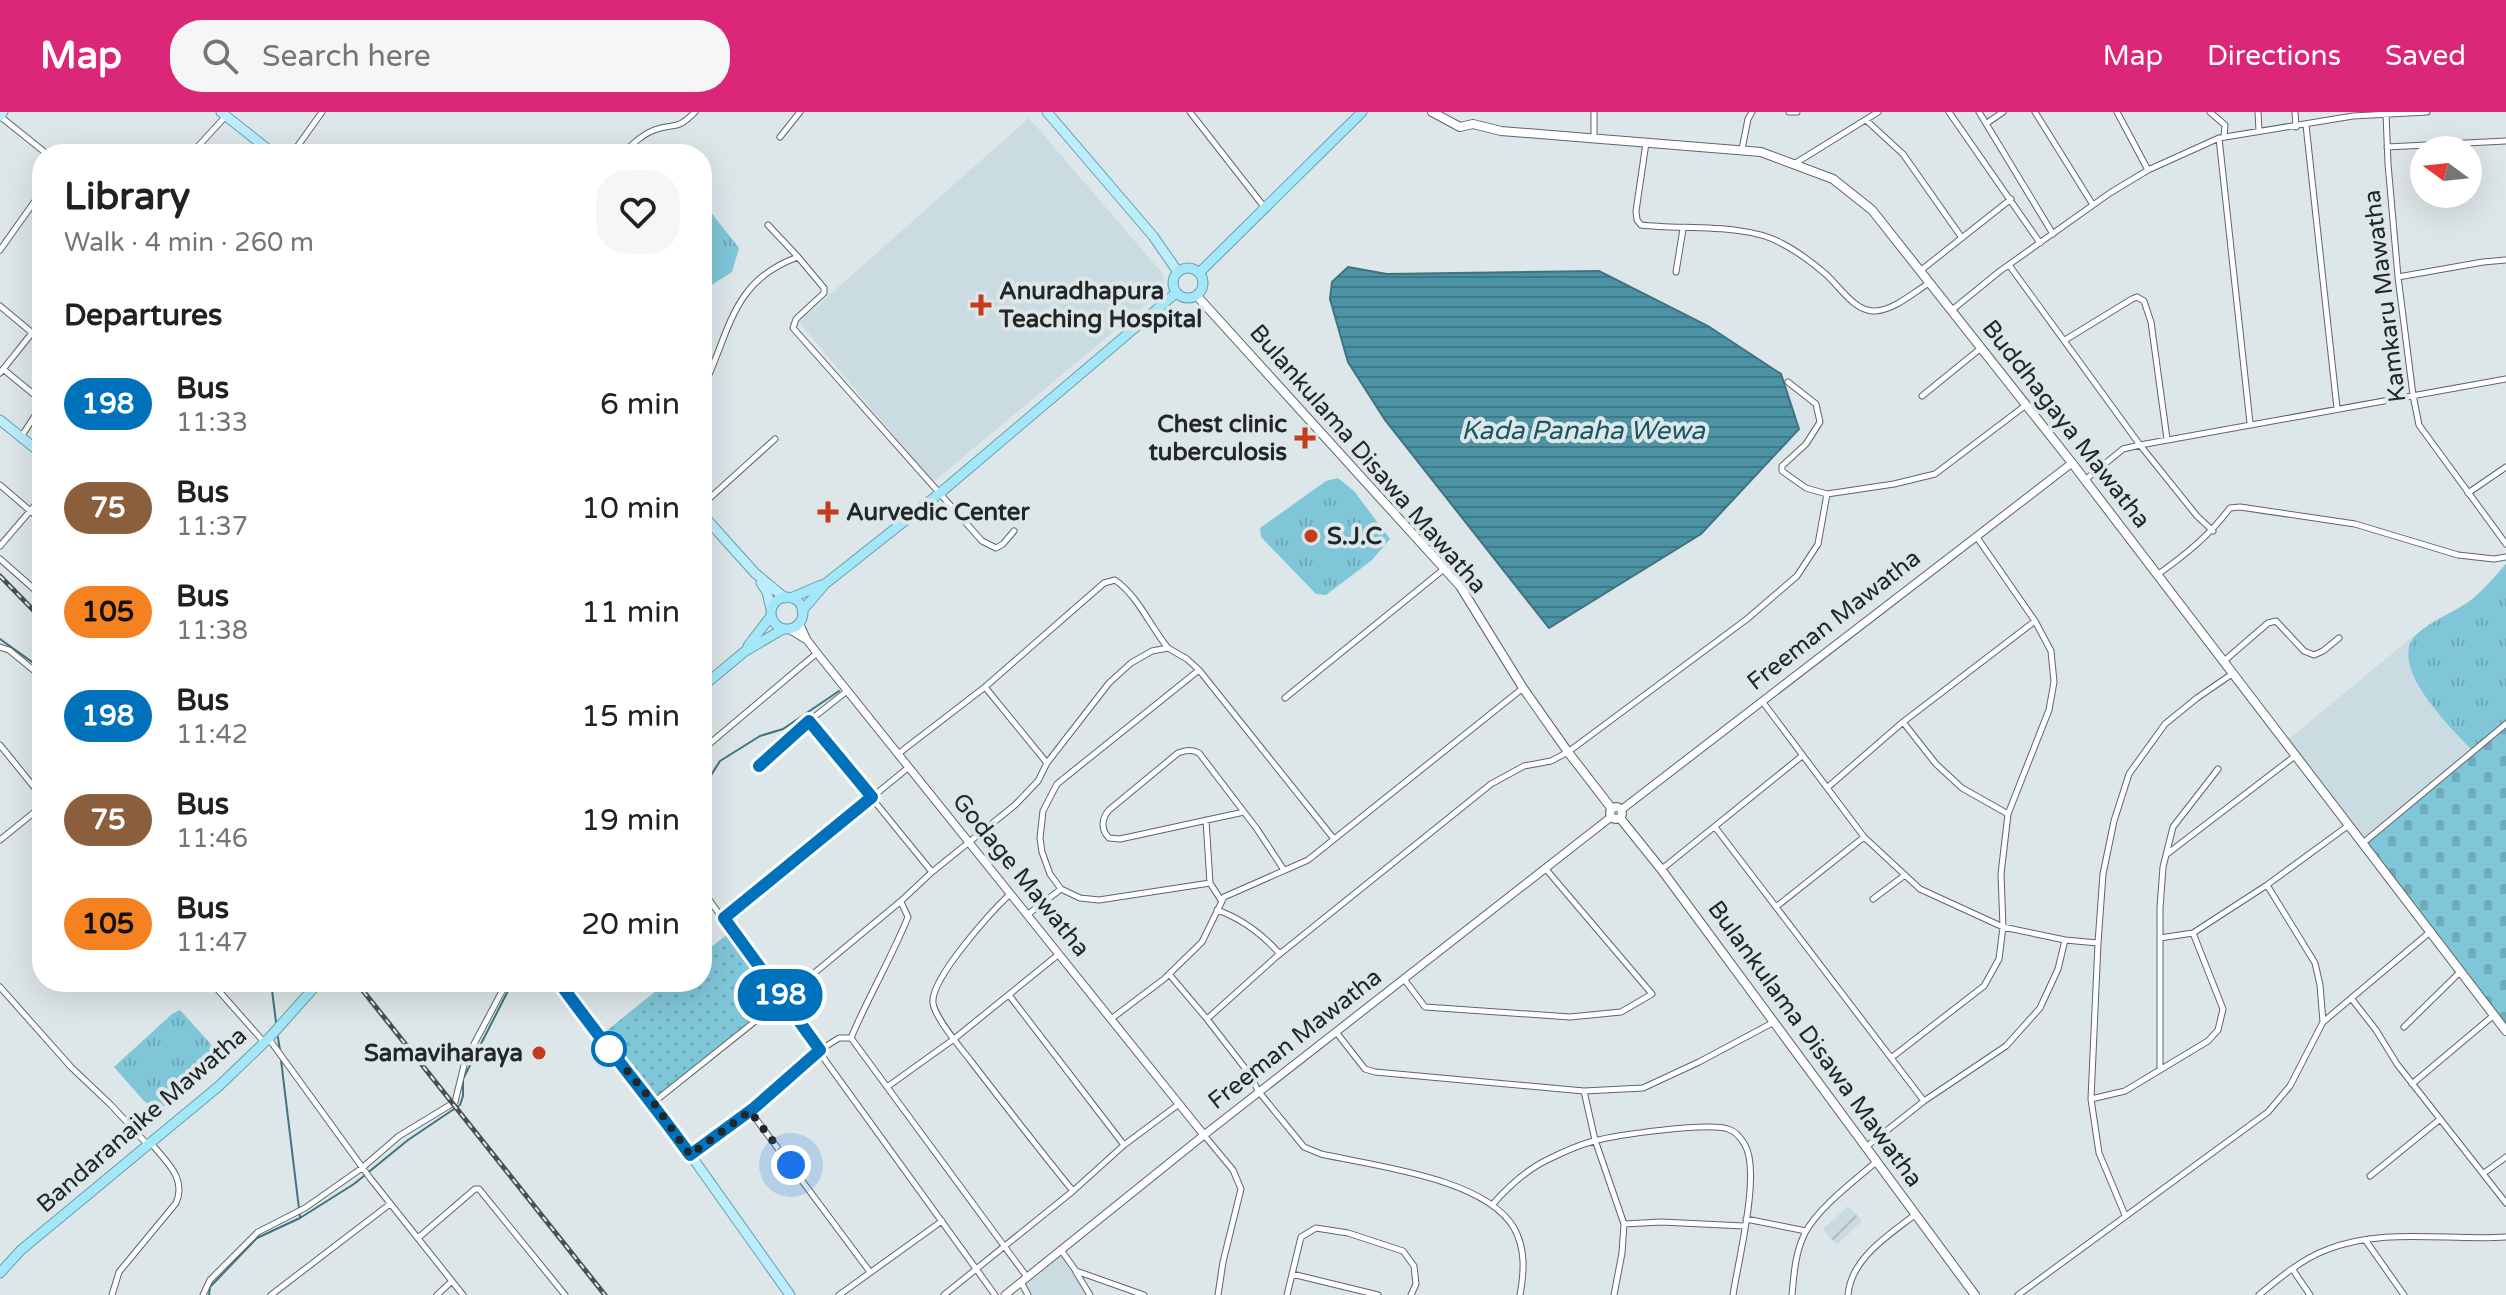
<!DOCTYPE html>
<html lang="en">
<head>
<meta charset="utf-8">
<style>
	:root { --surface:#fff; --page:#f6f6f6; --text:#202124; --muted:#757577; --accent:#db2777 }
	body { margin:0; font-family:"Varela Round",sans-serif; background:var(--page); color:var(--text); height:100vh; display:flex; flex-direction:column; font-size:30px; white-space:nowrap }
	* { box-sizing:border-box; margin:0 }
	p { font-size:26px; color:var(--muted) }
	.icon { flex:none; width:44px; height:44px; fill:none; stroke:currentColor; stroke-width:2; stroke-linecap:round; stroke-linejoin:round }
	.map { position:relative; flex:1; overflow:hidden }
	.panel { position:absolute; left:32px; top:32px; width:680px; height:848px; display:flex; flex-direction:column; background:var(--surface); border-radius:32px; box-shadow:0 8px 32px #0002 }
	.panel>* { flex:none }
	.badge { padding:0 16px; border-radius:26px; font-size:28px; line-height:52px }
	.needle { width:52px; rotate:285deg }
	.buttons { position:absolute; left:2410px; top:24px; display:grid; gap:16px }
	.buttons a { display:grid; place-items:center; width:72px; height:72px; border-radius:50%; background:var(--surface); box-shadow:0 8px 32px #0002; font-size:40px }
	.you { position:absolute; width:40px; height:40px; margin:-20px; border:6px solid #fff; border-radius:50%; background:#1a73e8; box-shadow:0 0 0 12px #1a73e833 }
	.map>.badge { position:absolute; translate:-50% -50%; box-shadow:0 0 0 4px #fff }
	h2 { padding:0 32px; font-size:30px; line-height:72px }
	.round { display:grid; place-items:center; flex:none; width:84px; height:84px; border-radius:32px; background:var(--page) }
	.summary { display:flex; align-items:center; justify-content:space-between; height:136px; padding:0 32px }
	h1 { font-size:38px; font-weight:700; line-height:60px }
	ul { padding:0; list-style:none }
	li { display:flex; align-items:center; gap:24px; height:104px; padding:0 32px }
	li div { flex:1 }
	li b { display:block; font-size:30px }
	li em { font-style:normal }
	li .badge { min-width:88px; font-weight:700; text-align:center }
	header { display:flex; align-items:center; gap:48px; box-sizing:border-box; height:112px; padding:0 40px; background:var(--accent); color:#fff }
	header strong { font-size:38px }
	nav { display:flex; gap:44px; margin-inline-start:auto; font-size:28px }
	.search { width:560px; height:72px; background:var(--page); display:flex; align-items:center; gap:20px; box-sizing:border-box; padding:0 28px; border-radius:32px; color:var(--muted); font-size:30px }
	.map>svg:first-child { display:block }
</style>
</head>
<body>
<header>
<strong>Map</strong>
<div class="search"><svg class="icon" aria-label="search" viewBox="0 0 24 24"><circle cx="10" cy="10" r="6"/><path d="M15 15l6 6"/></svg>Search here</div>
<nav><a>Map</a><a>Directions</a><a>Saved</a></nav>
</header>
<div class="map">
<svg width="2506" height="1183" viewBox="0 0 2506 1183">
	<defs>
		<pattern id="industrial-furrows" width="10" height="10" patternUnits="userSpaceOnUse" patternTransform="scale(2)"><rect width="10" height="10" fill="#cadce1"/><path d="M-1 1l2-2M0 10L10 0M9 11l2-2" fill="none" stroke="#adbdc1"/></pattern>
		<pattern id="grass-dots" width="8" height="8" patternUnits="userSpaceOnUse" patternTransform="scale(2)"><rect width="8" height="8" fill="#80c6d9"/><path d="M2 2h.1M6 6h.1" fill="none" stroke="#6eaaba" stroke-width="1.8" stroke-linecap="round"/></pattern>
		<pattern id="cemetery-stones" width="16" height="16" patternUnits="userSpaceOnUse" patternTransform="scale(2)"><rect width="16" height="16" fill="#80c6d9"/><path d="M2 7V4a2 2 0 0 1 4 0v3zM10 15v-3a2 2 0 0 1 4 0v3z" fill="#6eaaba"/></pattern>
		<pattern id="park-tufts" width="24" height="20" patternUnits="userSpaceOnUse" patternTransform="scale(2)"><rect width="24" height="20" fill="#80c6d9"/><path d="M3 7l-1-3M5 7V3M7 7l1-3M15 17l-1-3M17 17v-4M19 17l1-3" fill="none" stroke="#6eaaba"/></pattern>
		<pattern id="water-rules" width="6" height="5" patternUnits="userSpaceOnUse" patternTransform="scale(2)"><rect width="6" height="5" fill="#4c93a5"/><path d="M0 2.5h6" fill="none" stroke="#3f7886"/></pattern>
	</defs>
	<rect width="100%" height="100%" fill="#dde6e8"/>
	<path fill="#cadce1" d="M 1029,6 L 1163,162 L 1164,171 L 1159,181 L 1130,206 L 933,370 L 799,210 Z
		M 2416,522 L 2409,540 L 2435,598 L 2473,639 L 2363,731 L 2285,630 Z
		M 1061,1138 L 1090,1183 L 1028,1183 L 1021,1170 Z"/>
	<path fill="url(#industrial-furrows)" d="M 1848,1094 L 1862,1109 L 1837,1133 L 1823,1118 Z"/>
	<path fill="url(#grass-dots)" d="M 733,818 L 783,887 L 653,990 L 599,925 L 667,870 L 702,870 L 702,842 Z"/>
	<path fill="url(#cemetery-stones)" d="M 2506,613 L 2506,917 L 2363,731 Z"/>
	<path fill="url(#park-tufts)" d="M 702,89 L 739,136 L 732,160 L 707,176 L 702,184 Z
		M 1338,366 L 1354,379 L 1390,427 L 1372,448 L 1326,483 L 1316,482 L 1261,425 L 1260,416 L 1326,369 Z
		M 2506,452 L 2506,613 L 2473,639 C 2452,617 2383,551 2418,521 C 2434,507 2455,500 2471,488 C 2484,478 2495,464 2506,452 Z
		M 180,898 L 218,940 L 218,946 L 164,994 L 154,996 L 144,989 L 114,955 L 172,902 Z"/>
	<path fill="url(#water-rules)" stroke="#407380" stroke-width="2" d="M 1348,155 L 1387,162 L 1599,159 L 1708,214 L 1781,262 L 1799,317 L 1701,422 L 1549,516 L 1385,308 L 1348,250 L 1330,187 L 1332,170 Z"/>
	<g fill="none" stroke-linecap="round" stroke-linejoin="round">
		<path stroke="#407380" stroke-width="2" d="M 0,527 L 42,557
			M 702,708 L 705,704 L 708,668 L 720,649 L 760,624 L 783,617 L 839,579
			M 271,870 L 276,910
			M 277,920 L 280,938
			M 281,948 L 300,1105
			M 209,1183 L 210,1175 L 257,1126 L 300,1106 L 354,1072 L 408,1028 L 460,993 L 463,984 L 463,967 L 510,875 L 515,870"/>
		<defs>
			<path id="minor" d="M 1190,0 L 1265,96
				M 1789,0 L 1797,0
				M 1949,0 L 2040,131
				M 1979,0 L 2053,122
				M 2035,0 L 2093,93
				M 2117,0 L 2148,58
				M 2210,0 L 2225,13 L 2224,25
				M 2258,0 L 2259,19
				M 2295,0 L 2296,15
				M 2386,1 L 2388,52 L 2398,165 L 2413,283 L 2419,313 L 2506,432
				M 1,5 L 47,42
				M 1866,8 L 1903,42 L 1962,126
				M 1987,11 L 2003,0
				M 2306,13 L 2337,296
				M 780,25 L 800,0
				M 1594,26 L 1594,0
				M 2219,26 L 2250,311
				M 1646,31 L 1636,99 L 1637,108 L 1641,113 C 1682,118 1746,111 1781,131 C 1795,138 1810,149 1822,159 C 1838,171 1853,200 1875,199 C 1894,198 1913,181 1929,171
				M 2387,35 L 2506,29
				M 1742,37 L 1748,7 L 1752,0
				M 191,42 L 225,5
				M 292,42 L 322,0
				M 622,42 C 632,33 641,23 654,18 C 676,10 675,20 695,0
				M 1794,52 L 1878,0
				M 768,113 L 798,145 L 824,176 L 824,181 L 796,207 L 793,216 L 982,429 L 996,436 L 1003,432 L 1014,419
				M 0,138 L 42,79
				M 2009,153 L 2140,333 L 2197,404 L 2213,419
				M 1920,159 L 2011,87
				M 1676,160 L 1683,117
				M 2398,165 L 2483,150 L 2506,148
				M 0,194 L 42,229
				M 1952,198 L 2000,159 L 2110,81 L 2148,58 L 2219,26 L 2353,4 L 2427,0
				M 2065,228 L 2132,187 L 2137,185 L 2144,189 L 2151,210 L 2167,327
				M 3,257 L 42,289
				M 0,261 L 32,221
				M 1788,270 L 1816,292 L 1820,310 L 1806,332 L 1782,354 L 1782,359 L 1806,376 L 1827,382
				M 702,278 C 730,222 730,169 798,145
				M 1922,284 L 1981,236
				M 21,325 L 42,293
				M 2085,368 L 2123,337 L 2140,333 L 2506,267
				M 0,373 L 42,409
				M 2468,381 L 2506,355
				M 702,393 L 775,327
				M 0,434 L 42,385
				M 0,447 L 42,484
				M 2157,463 C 2185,443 2209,424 2230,396 L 2240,395 L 2355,412 L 2458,443 L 2494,447 L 2506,445
				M 0,535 L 9,538 L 42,565
				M 2224,549 L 2268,511 L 2276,509 L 2304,539 L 2314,543 L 2323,539 L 2339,526
				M 1199,558 L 1057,672 L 1043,699 L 1040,726 L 1042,740 L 1050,762 L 1061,777 L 1080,786 L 1099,788 L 1210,771
				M 985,575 L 1047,651
				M 1285,586 L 1444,457
				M 1762,589 L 1864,725 L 1920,777 L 2003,815 L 2065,828 L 2098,831
				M 809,609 L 932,760
				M 1903,610 L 1936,652 L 1962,676 L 2008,702
				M 0,633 L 34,675 L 42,678
				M 702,638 L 817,541
				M 898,642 L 985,575 L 1104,471 L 1115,468 C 1138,484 1150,514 1168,536
				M 759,654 L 809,609 L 847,579
				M 1828,675 L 1903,610 L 2035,509
				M 1244,700 L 1120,727 L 1109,726 C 1100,717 1102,706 1109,698 L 1178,641 C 1185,638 1192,637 1199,641 L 1257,717 L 1284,758
				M 1206,708 L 1210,771 L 1221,788
				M 1715,715 L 1924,989
				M 0,728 L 42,694
				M 2363,731 L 2506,612
				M 2167,742 L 2295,644
				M 1662,757 L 1802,644
				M 2267,773 L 2315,851 L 2320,873 L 2323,910
				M 702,778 L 995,1183
				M 1010,782 C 992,799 930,867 933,891 C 935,906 960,935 970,948 C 1004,992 1038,1036 1073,1079
				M 1873,787 L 1905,763
				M 1776,795 L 1864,725
				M 1217,798 C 1243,807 1262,822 1280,842
				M 1027,803 L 1061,777
				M 724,806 L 909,655
				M 2160,826 L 2193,821 L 2267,773 L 2349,713
				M 1169,862 L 1207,907 L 1248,960 L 1259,980 L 1304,1035 L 1321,1042 C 1374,1054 1485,1066 1514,1116 C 1526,1137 1524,1161 1520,1183
				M 1404,867 L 1425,895 L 1570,905 L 1621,900 L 1652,882 L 1545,756
				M 211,870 L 263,929
				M 0,875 L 71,955 L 111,993 L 147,1032
				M 1009,883 L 1124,1033
				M 2351,886 L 2376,918 L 2397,952 L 2506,1091
				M 1111,907 L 1164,867 L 1202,830 L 1224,785 L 1308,748 L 1523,576
				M 1207,907 L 1276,845 L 1491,672 L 1524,654 L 1551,649 L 1568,640 L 1747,507 L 1797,464 L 1818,432 L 1827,382 L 1894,372 L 1935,362 L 2026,293
				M 2404,915 L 2460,860
				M 1336,920 L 1365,957 L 1375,960 L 1584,979 L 1643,976 L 1699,950 L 1774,910
				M 851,926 C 868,885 891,847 908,805 L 901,790
				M 269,927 L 370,1066 L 463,1183
				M 1891,946 L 1984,874 L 1999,847 L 2003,815 L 2001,762 L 2008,702 L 2049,598 L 2054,570 L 2051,539 L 2035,509 L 1976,424
				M 2160,958 L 2160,796 L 2163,755 L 2173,715 L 2218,657
				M 2412,972 L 2494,903
				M 887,975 L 954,927 L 1059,842
				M 1584,979 L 1595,1028 L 1624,1112 L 1622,1141 L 1614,1183
				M 2091,987 L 2125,979 L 2208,929 L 2218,918 L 2223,897 L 2193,821
				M 654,990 L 783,887 L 901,789 L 932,760 L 1015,693 L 1038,669 L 1047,651 L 1109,571 L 1131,551 L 1152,539 L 1168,536 L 1187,547 L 1199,558 L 1334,727
				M 750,999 L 870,1160
				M 1204,1023 L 1233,1058 L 1241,1077 L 1223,1150 L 1218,1183
				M 1866,1035 L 1924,989 L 2006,934 L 2040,896 L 2058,857 L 2065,828
				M 690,1043 L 754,996 L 820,938 L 839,926 L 851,926 L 1027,1165
				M 2484,1061 L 2506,1045
				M 2370,1064 L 2439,1008
				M 1492,1093 C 1508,1075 1527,1057 1549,1047 C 1563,1040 1579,1033 1594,1029 C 1616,1023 1708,1010 1728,1017 C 1735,1019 1741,1026 1745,1033 C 1761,1061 1738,1149 1733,1183
				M 2125,1103 L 2099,1041 L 2091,987 L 2098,831 L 2103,762 L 2114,709 L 2129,662 L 2165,612 L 2197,586 L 2232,562
				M 1746,1107 L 1806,1119
				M 1624,1112 L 1661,1110 L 1744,1114
				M 418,1126 L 475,1077 L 479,1077 L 565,1183
				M 2366,1129 L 2404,1183
				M 1061,1138 L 1076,1159 L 1144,1183
				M 2293,1158 L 2310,1183
				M 1076,1160 L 1090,1183
				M 1292,1162 L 1378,1183
				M 1021,1170 L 1028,1183
				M 112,1183 L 119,1160 L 176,1091 C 187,1066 166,1050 151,1031
				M 203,1183 L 210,1168 L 258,1120 L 305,1096 L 362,1056 L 399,1024 L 455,990 L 465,949 L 507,870
				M 271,1183 L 390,1092
				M 437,1183 L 452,1169
				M 839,1183 L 942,1109
				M 944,1183 L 1073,1079 L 1124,1033 L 1179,992
				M 1287,1183 L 1301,1125 L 1316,1116 L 1348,1121 L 1403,1139 L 1414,1154 L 1416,1172 L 1411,1183
				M 1792,1183 C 1794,1162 1795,1141 1805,1121 C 1818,1096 1854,1069 1876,1050
				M 1848,1183 C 1851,1146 1889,1123 1916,1102
				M 2018,1183 L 2268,1000 L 2290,974 L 2323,910 L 2430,820
				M 2259,1183 C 2278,1167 2302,1147 2326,1138 C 2383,1115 2447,1129 2506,1125"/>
			<path id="tertiary" d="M 799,511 L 807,528 L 817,541 L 1204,1023
				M 789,517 L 805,527
				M 1621,698 L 2072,351
				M 1005,1183 L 1204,1023 L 1611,705"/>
			<path id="secondary" d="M 1432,0 L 1460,15 L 1473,12 L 1501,19 L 1761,40 L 1833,67 L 1872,98 L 2072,351 L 2506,919
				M 1197,184 L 1460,474 L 1523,576 L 1568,640 L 1612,697
				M1610 701a6 6 0 1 1 12 0a6 6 0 1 1-12 0Z
				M 1620,706 L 1661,757 L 1975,1183"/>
			<path id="primary" d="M 221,0 L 274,42
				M 1047,0 L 1153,124 L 1178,160
				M 0,4 L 3,0
				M 0,308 L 42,342
				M 702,402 L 755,461 L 785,486
				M 761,471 L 767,480 L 771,497
				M 559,870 L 599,925 L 653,990 L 790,1183"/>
			<path id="trunk" d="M1173 171a15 15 0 1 1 30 0a15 15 0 1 1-30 0Z
				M 1199,161 L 1362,0
				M771 501a16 16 0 1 1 32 0a16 16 0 1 1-32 0Z
				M 791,486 L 821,473
				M 802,499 L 825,472 L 940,381 L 1176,181
				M 748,534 L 771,504
				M 702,575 L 744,540 L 783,517
				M 0,1161 L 21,1138 L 219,974 L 269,926 L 319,870"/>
		</defs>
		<use href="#minor" stroke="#5e6668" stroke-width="7"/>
		<use href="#tertiary" stroke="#5e6668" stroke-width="9"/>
		<use href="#secondary" stroke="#5e6668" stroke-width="10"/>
		<use href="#primary" stroke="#68a0af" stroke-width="11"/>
		<use href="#trunk" stroke="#68a0af" stroke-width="11"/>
		<use href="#minor" stroke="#fff" stroke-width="5"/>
		<use href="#tertiary" stroke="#fff" stroke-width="7"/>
		<use href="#secondary" stroke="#fff" stroke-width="8"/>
		<use href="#primary" stroke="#bbedfa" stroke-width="9"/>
		<use href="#trunk" stroke="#a4e7f8" stroke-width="9"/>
		<defs>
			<path id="rail" d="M 0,464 L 42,507
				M 356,870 L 605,1183"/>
		</defs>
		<use href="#rail" stroke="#4a4f50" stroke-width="5"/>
		<use href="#rail" stroke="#dde6e8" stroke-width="2" stroke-dasharray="6" stroke-linecap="butt"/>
	</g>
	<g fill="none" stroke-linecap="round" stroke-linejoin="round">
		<defs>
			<path id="line" d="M 559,870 C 601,929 648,984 690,1043 L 754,996 L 820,938 L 724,806 L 872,685 L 809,609 L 759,654"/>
		</defs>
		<use href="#line" stroke="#fff" stroke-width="18"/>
		<use href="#line" stroke="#0072bc" stroke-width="12"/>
		<path stroke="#232728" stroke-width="8" stroke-dasharray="0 14.4" d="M 609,937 L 653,990 L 690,1043 L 750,999 L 791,1053"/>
	</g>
	<g fill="#c53b1d" stroke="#dde6e8" stroke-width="3">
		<path d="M977 181h8v8h8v8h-8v8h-8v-8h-8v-8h8z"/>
		<path d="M1301 314h8v8h8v8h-8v8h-8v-8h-8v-8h8z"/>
		<path d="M824 388h8v8h8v8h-8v8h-8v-8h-8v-8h8z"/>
		<circle cx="1311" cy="424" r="8"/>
		<circle cx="539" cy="941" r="8"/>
	</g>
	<circle fill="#fff" stroke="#0072bc" stroke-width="4" cx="609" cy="937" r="16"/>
	<g text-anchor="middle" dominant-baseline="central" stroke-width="8" stroke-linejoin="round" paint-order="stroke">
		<g font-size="24" font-weight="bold" fill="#232728" stroke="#dde6e8" text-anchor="start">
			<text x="999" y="179">Anuradhapura<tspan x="999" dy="28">Teaching Hospital</tspan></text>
			<text x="1287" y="312" text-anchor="end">Chest clinic<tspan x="1287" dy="28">tuberculosis</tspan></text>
			<text x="846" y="400">Aurvedic Center</text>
			<text x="1327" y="424">S.J.C</text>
			<text x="523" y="941" text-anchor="end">Samaviharaya</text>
		</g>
		<g font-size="24" fill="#232728" stroke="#dde6e8">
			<text transform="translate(2385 184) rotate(-97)">Kamkaru Mawatha</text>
			<text transform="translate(2066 312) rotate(52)">Buddhagaya Mawatha</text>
			<text transform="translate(1368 347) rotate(49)">Bulankulama Disawa Mawatha</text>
			<text transform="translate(1834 508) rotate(-38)">Freeman Mawatha</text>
			<text transform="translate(1021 763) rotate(51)">Godage Mawatha</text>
			<text transform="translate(1295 927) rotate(-38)">Freeman Mawatha</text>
			<text transform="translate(1815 932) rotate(54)">Bulankulama Disawa Mawatha</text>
			<text transform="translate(142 1008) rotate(-41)">Bandaranaike Mawatha</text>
		</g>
		<g font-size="26" font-style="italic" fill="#1a5563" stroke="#dde6e8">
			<text x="1583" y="318">Kada Panaha Wewa</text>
		</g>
	</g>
</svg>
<div class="buttons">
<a><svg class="needle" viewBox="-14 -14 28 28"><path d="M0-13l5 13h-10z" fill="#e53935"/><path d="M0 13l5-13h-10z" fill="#757577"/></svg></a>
</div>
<div class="you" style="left:791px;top:1053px"></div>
<b class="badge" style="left:780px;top:883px;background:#0072bc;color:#fff">198</b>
<section class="panel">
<div class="summary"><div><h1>Library</h1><p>Walk · 4 min · 260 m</p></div><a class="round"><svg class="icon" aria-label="heart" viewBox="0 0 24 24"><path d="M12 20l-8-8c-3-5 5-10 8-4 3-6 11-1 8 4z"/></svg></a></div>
<h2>Departures</h2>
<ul>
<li><span class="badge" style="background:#0072bc;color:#fff">198</span><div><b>Bus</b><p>11:33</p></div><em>6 min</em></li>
<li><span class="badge" style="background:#8b5e3c;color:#fff">75</span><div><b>Bus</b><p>11:37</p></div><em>10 min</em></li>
<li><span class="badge" style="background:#f58220;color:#111">105</span><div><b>Bus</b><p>11:38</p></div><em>11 min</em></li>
<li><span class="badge" style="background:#0072bc;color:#fff">198</span><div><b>Bus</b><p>11:42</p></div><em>15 min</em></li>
<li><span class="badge" style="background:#8b5e3c;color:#fff">75</span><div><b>Bus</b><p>11:46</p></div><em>19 min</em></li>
<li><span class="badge" style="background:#f58220;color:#111">105</span><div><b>Bus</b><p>11:47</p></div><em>20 min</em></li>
</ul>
</section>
</div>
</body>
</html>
